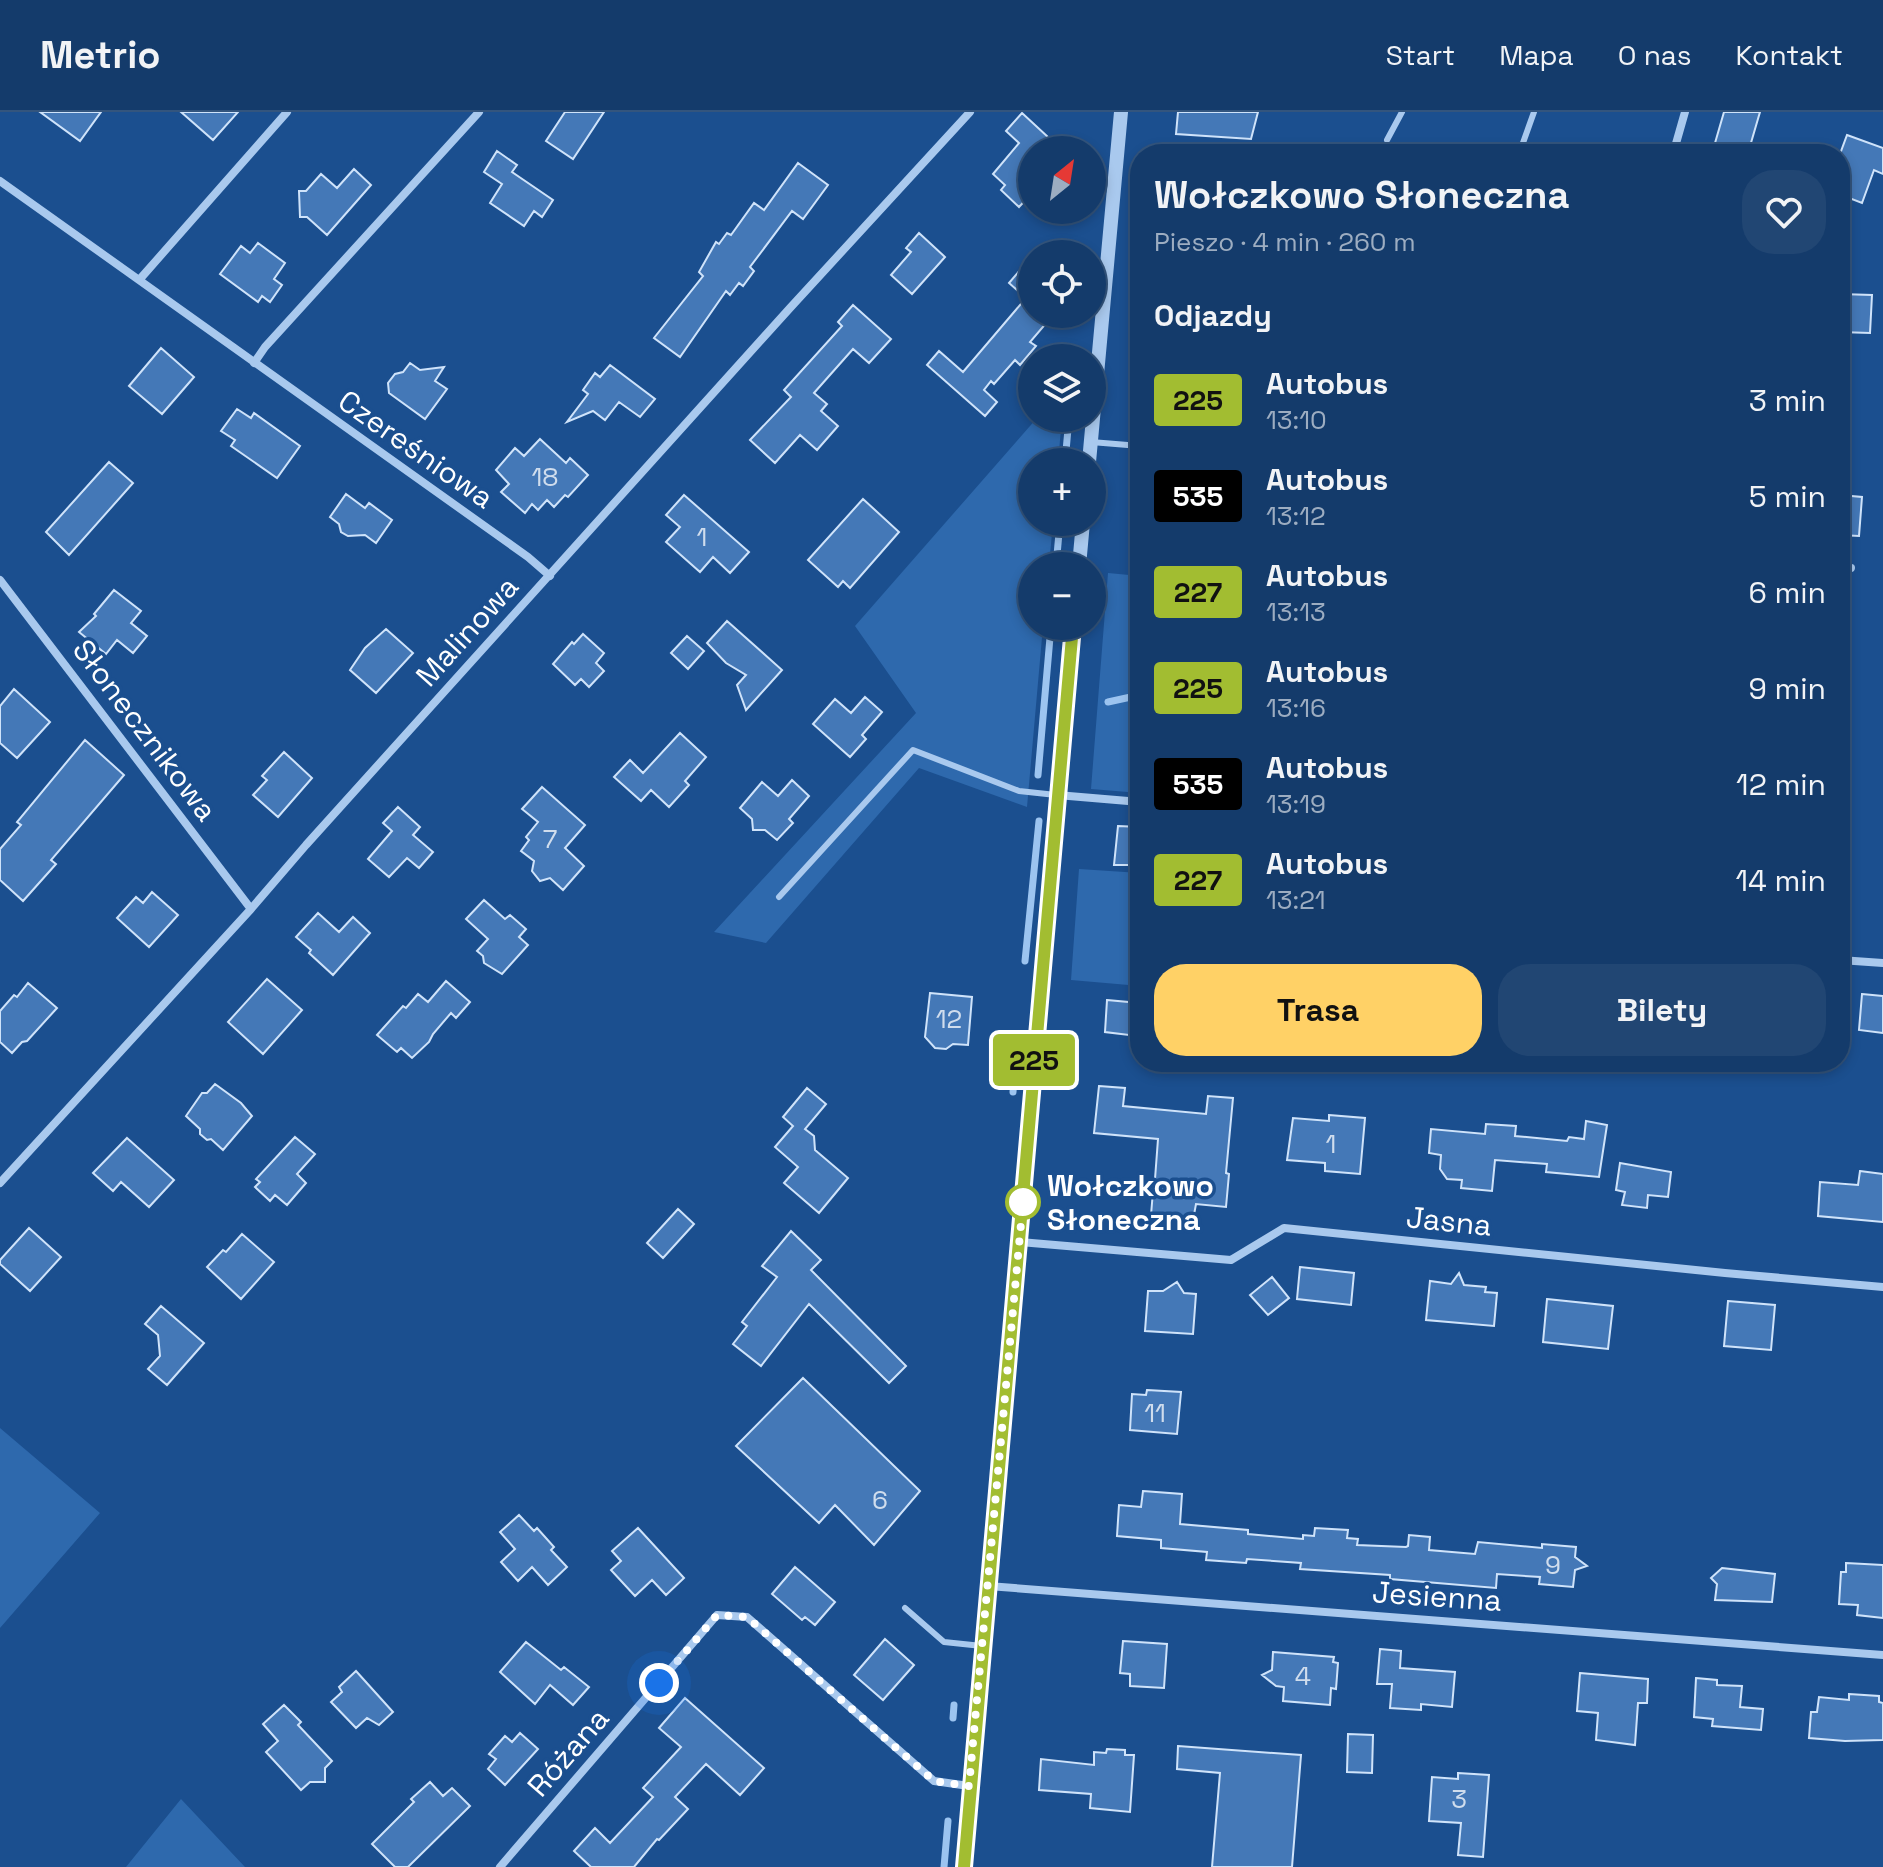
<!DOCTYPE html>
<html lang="pl">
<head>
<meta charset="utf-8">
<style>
	:root { --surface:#143b6b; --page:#214673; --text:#f1f3f6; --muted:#9dadc1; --line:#33557e; --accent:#ffd166 }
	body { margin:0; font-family:"Space Grotesk",sans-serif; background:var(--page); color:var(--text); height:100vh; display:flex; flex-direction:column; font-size:30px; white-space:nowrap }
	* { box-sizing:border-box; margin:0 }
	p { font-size:26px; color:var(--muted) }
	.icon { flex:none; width:44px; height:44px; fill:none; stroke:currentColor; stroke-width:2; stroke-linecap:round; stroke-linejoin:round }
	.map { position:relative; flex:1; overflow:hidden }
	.panel { position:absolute; left:1130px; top:32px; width:720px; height:928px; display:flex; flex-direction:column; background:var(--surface); border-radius:32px; box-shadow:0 4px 12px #0003,0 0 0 2px var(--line) }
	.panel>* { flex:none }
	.badge { padding:0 16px; border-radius:6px; font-size:28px; line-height:52px }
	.needle { width:52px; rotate:30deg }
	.fabs { position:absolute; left:1018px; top:24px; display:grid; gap:16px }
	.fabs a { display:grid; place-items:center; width:88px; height:88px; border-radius:50%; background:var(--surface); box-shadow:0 4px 12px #0003,0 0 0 2px var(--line); font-size:40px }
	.you { position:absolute; width:40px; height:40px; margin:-20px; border:6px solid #fff; border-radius:50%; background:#1a73e8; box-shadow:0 0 0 12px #1a73e833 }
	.map>.badge { position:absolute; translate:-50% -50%; box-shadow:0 0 0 4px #fff }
	h2 { padding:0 24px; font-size:30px; line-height:72px }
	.round { display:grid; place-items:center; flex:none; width:84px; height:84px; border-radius:32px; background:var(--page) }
	.head { display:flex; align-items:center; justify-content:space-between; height:136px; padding:0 24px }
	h1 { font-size:38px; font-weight:800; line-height:60px }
	.primary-button { display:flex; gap:16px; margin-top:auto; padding:16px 24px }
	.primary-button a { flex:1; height:92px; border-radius:32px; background:var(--accent); color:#111; font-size:32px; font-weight:800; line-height:92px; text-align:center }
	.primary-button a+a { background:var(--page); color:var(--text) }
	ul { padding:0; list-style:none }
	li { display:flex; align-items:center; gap:24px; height:96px; padding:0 24px }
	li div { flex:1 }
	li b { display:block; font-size:30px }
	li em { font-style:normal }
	li .badge { min-width:88px; font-weight:700; text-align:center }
	header { display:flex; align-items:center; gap:48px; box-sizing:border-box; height:112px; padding:0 40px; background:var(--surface); border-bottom:2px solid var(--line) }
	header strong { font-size:38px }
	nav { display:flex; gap:44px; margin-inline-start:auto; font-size:28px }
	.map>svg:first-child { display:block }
</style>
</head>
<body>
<header>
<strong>Metrio</strong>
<nav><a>Start</a><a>Mapa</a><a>O nas</a><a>Kontakt</a></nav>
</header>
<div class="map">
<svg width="1883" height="1755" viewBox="0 0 1883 1755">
	<rect width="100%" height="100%" fill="#1b4f8f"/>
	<path fill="#2e69ad" d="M 1037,306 L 1062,306 L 1058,350 L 1032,350 L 1032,410 L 1053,410 L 1049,454 L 1032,454 L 1032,514 L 1043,514 L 1027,695 L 919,656 L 766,831 L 714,820 L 916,601 L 855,514 Z
		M 1108,461 L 1140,464 L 1140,681 L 1091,677 Z
		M 1079,757 L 1140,761 L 1140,874 L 1071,868 Z
		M 0,1316 L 100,1401 L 0,1516 Z
		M 181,1687 L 245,1755 L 126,1755 Z"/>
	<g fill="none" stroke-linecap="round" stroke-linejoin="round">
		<path stroke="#9cc4f0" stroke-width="7" d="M 1065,350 L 1069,306
			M 1056,454 L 1060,410
			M 1108,590 L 1140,583
			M 1038,663 L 1051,514
			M 1025,849 L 1039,709
			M 1013,980 L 1014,965
			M 953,1606 L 954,1593
			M 944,1755 L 948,1709"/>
	</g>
	<path fill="#4478b7" stroke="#cfe3fa" stroke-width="2" d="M 40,0 L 101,0 L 80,29 Z
		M 181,0 L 238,0 L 213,28 Z
		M 565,0 L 604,0 L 573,47 L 546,29 Z
		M 1178,0 L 1258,0 L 1251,27 L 1176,22 Z
		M 1724,0 L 1760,0 L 1748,41 L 1715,31 Z
		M 1022,1 L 1062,38 L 1032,38 L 1032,81 L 1019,95 L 1001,78 L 1005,73 L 993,62 L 1019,31 L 1006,19 Z
		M 1847,23 L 1883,36 L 1883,62 L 1874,58 L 1862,91 L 1852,87 L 1840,93 L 1840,42 Z
		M 497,39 L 517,53 L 512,60 L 553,88 L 542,105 L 534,99 L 524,114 L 490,91 L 502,72 L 484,60 Z
		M 798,51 L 828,73 L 803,107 L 792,99 L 750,155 L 754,159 L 743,174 L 739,171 L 730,183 L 726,179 L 680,245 L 654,226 L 703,164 L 699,160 L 716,130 L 719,132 L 727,121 L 731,123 L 754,91 L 764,98 Z
		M 354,57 L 371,73 L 327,123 L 307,105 L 300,105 L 299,79 L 306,79 L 321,62 L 337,76 Z
		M 919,121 L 945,145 L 912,182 L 891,163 L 911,140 L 906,136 Z
		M 258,131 L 285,151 L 274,167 L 282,173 L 270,190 L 262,184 L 258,190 L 220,162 L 241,134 L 250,141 Z
		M 1032,144 L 1032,202 L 1054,202 L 1030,230 L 1036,234 L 1020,253 L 1015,248 L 994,272 L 991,269 L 984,278 L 997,290 L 985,304 L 927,253 L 939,239 L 963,260 L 1026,186 L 1009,171 Z
		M 1840,182 L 1872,183 L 1870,221 L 1840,220 Z
		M 853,193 L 891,227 L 869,251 L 853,237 L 814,281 L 827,292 L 821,299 L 838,314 L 817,338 L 800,323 L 775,351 L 750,328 L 791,285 L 784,278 L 842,214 L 838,210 Z
		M 161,236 L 194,265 L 162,302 L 129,274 Z
		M 410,251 L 420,258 L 444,255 L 435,269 L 447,277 L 425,307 L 389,281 L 388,271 L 395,262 L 403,260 Z
		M 610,253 L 655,287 L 640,305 L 619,290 L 605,308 L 593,299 L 567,310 L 588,282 L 583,278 L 595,261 L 600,265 Z
		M 237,297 L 251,306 L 254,301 L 300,334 L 277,366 L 231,334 L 235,328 L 221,319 Z
		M 540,327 L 566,351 L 570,346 L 588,363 L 568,385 L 565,383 L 554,395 L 547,388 L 538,398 L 532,392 L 525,401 L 501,380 L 509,372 L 496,358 L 515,336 L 524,344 Z
		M 109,350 L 133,371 L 69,443 L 46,420 Z
		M 346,382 L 365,396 L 369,391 L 392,408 L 376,431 L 365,423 L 348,424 L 341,420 L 339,412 L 330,405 Z
		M 684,383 L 749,440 L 730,461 L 713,445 L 700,460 L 666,430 L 680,415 L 666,403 Z
		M 1840,383 L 1862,385 L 1859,424 L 1840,423 Z
		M 863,387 L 899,420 L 850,476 L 843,469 L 838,475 L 808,448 Z
		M 114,478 L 141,499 L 131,511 L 147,524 L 133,541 L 117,528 L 106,542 L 79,520 L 96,504 L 94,502 Z
		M 727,509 L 782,558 L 746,598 L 737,573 L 746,563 L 726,551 L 707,531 Z
		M 386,517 L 413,541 L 376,581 L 350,558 L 365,536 Z
		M 583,522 L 604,541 L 596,551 L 604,559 L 589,575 L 581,567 L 575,573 L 553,552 L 572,530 L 574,532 Z
		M 687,524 L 704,539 L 688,557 L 671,541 Z
		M 14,577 L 50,610 L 17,646 L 0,631 L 0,594 Z
		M 865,585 L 882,600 L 862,623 L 866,627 L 850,645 L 813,612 L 835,587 L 851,601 Z
		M 680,621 L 706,645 L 685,669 L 689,673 L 669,695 L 651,678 L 641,689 L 614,665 L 630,648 L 643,661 Z
		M 85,628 L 124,663 L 51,748 L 56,752 L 23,789 L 0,768 L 0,737 L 21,713 L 17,710 Z
		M 284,640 L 312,666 L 278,705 L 253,683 L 267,668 L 262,664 Z
		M 792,668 L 809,684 L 789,707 L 793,711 L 777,728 L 765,718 L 753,718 L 752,707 L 740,696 L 762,670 L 778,684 Z
		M 542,675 L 585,713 L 565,736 L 584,754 L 563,778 L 550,766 L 540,769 L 532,759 L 534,749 L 521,739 L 529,728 L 526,725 L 538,710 L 522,697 Z
		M 398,695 L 420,715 L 413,723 L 433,740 L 419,756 L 407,746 L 389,765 L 368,747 L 392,719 L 383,711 Z
		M 1118,714 L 1140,715 L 1140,753 L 1114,753 Z
		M 152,780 L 178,803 L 149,835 L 117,806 L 136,785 L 143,791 Z
		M 484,788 L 505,807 L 510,803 L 526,817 L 519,825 L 528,833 L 502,862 L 484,851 L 483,844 L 477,839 L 488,827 L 466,807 Z
		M 318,801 L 339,820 L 353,805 L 370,821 L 333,863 L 309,841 L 311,838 L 296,825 Z
		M 267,867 L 302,898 L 263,942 L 228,910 Z
		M 446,869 L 470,890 L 456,906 L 451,901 L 433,922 L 429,930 L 412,946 L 401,936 L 397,940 L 377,923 L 403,894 L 406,896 L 418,882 L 428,890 Z
		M 28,871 L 57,896 L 27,929 L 22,930 L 12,941 L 0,930 L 0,899 L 14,883 L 17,885 Z
		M 930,881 L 972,885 L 968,933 L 953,932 L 946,937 L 935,936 L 925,925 Z
		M 1862,882 L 1883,884 L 1883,921 L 1859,918 Z
		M 1107,888 L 1139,891 L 1137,924 L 1105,920 Z
		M 215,972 L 241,991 L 252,1004 L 223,1038 L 211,1027 L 207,1028 L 200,1022 L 200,1017 L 186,1004 L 202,981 L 207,981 Z
		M 1099,974 L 1125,976 L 1123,994 L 1206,1002 L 1208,984 L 1233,986 L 1226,1061 L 1229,1062 L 1226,1095 L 1196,1092 L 1193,1108 L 1151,1103 L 1153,1079 L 1147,1074 L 1155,1067 L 1158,1027 L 1094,1021 Z
		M 807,976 L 826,992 L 805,1017 L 814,1024 L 815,1038 L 848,1066 L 819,1101 L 784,1071 L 798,1055 L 775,1035 L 793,1014 L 783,1005 Z
		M 1329,1003 L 1365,1006 L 1360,1062 L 1325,1059 L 1325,1051 L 1287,1048 L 1293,1006 L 1329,1009 Z
		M 1586,1009 L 1607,1013 L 1599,1065 L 1546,1060 L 1547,1052 L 1495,1048 L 1492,1079 L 1461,1076 L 1462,1068 L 1447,1067 L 1440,1057 L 1441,1043 L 1429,1041 L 1431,1017 L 1485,1022 L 1486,1012 L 1516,1014 L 1515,1024 L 1567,1029 L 1569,1025 L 1584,1027 Z
		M 295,1025 L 315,1042 L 297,1062 L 306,1071 L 287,1093 L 275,1083 L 270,1089 L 255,1075 L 260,1070 L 256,1067 Z
		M 127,1026 L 174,1068 L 149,1095 L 121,1070 L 113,1079 L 93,1061 Z
		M 1620,1051 L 1671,1060 L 1668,1085 L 1648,1083 L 1647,1096 L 1622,1093 L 1625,1080 L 1616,1078 Z
		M 1860,1059 L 1883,1062 L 1883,1110 L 1818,1104 L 1820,1070 L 1858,1073 Z
		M 678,1097 L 694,1112 L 663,1146 L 647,1131 Z
		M 29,1116 L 61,1145 L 30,1179 L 0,1152 L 0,1148 Z
		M 791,1119 L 821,1148 L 811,1158 L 906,1254 L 889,1271 L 809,1192 L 761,1254 L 733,1232 L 747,1214 L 742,1210 L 777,1165 L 762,1154 Z
		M 242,1122 L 274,1150 L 241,1187 L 207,1155 L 223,1138 L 226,1140 Z
		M 1300,1155 L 1354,1161 L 1351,1193 L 1297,1187 Z
		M 1459,1161 L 1464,1173 L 1486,1175 L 1485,1180 L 1497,1181 L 1494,1214 L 1426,1208 L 1430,1169 L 1451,1172 Z
		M 1272,1165 L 1289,1186 L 1268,1203 L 1250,1183 Z
		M 1177,1170 L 1184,1181 L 1196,1182 L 1193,1222 L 1145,1219 L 1148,1179 L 1163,1179 Z
		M 1547,1187 L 1613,1194 L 1608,1237 L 1543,1230 Z
		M 1728,1189 L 1775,1193 L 1771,1238 L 1724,1234 Z
		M 161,1194 L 204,1231 L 167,1273 L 148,1257 L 160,1244 L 158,1223 L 145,1212 Z
		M 803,1266 L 920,1379 L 874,1433 L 835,1393 L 819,1411 L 736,1334 Z
		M 1147,1278 L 1181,1280 L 1177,1322 L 1130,1318 L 1132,1282 L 1146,1283 Z
		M 1143,1379 L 1182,1382 L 1180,1412 L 1248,1418 L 1248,1422 L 1303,1427 L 1303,1423 L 1314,1424 L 1315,1416 L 1348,1418 L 1347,1426 L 1358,1427 L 1357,1433 L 1406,1435 L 1408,1434 L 1409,1423 L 1430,1425 L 1429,1438 L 1475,1442 L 1478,1430 L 1542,1436 L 1542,1432 L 1576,1435 L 1575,1445 L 1587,1454 L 1575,1458 L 1573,1475 L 1539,1472 L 1540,1465 L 1497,1462 L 1496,1476 L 1390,1467 L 1390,1463 L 1300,1457 L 1301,1451 L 1247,1447 L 1246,1451 L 1206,1448 L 1207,1440 L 1161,1436 L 1161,1428 L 1117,1424 L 1119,1393 L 1141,1395 Z
		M 519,1403 L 534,1419 L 537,1416 L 554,1435 L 551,1438 L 567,1455 L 548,1473 L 532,1455 L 518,1469 L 501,1450 L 515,1437 L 500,1420 Z
		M 638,1416 L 684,1466 L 666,1483 L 652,1468 L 635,1484 L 611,1458 L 621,1449 L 612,1439 Z
		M 1846,1451 L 1883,1453 L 1883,1506 L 1857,1503 L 1858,1493 L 1839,1492 L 1841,1460 L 1846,1460 Z
		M 795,1455 L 835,1490 L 815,1513 L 805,1505 L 802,1508 L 772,1482 Z
		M 1722,1456 L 1775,1462 L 1772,1490 L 1715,1488 L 1717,1472 L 1711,1466 Z
		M 885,1527 L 914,1553 L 883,1588 L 854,1563 Z
		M 1123,1529 L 1167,1532 L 1164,1576 L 1130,1574 L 1130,1562 L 1120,1561 Z
		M 526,1530 L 561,1558 L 564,1555 L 589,1575 L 573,1593 L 550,1573 L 535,1592 L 500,1560 Z
		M 1380,1537 L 1401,1539 L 1400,1556 L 1455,1560 L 1452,1595 L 1421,1592 L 1421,1598 L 1390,1596 L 1392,1572 L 1377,1572 Z
		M 1273,1540 L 1334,1545 L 1333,1550 L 1338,1551 L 1336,1577 L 1331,1576 L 1330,1593 L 1283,1589 L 1284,1575 L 1276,1574 L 1262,1563 L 1272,1558 Z
		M 356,1559 L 393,1600 L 379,1613 L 367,1606 L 356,1616 L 331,1590 L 342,1580 L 339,1575 Z
		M 1580,1561 L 1648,1567 L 1647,1591 L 1638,1591 L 1635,1633 L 1596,1628 L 1598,1601 L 1577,1599 Z
		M 1696,1566 L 1717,1568 L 1717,1573 L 1742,1574 L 1740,1595 L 1763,1597 L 1761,1618 L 1712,1614 L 1713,1607 L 1694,1605 Z
		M 1849,1582 L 1879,1584 L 1879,1590 L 1883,1591 L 1883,1628 L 1845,1629 L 1809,1626 L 1811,1600 L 1817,1600 L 1819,1585 L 1849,1588 Z
		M 685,1586 L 764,1656 L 740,1683 L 706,1652 L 675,1685 L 688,1697 L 659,1728 L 657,1727 L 634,1755 L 591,1755 L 574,1739 L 595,1716 L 610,1731 L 653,1685 L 643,1676 L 681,1635 L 659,1616 Z
		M 284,1593 L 301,1610 L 298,1613 L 332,1649 L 325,1656 L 325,1670 L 310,1670 L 301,1678 L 266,1640 L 278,1629 L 263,1612 Z
		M 520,1621 L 538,1637 L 505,1673 L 488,1657 L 496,1647 L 489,1642 L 505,1624 L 512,1630 Z
		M 1348,1622 L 1373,1623 L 1372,1661 L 1347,1660 Z
		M 1178,1634 L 1301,1643 L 1292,1755 L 1212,1755 L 1220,1661 L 1177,1657 Z
		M 1107,1637 L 1125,1638 L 1125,1643 L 1134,1643 L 1130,1700 L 1090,1696 L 1091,1682 L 1039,1678 L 1041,1647 L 1094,1653 L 1094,1640 L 1106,1641 Z
		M 1458,1661 L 1489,1663 L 1483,1745 L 1458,1743 L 1461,1711 L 1429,1709 L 1432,1665 L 1458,1667 Z
		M 430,1670 L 443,1684 L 452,1676 L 470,1694 L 408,1755 L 395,1755 L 372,1732 L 414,1690 L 411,1687 Z"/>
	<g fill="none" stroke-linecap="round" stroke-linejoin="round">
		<path stroke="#a9c9ee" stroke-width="4" stroke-dasharray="4 6" stroke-linecap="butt" d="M 1100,400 L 1102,365
			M 1092,497 L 1095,465"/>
		<path stroke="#a9c9ee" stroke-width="6" d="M 1387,28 L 1402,0
			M 1519,42 L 1534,0
			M 1091,330 L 1140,334
			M 779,785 L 913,638 L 1019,679 L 1056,683
			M 905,1496 L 944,1530 L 982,1534"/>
		<path stroke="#a9c9ee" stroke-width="8" d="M 1673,42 L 1685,0
			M 0,69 L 528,445 L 550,464
			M 140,167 L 287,0
			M 254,251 L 265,235 L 479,0
			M 1840,455 L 1851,456
			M 0,468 L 251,797
			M 1057,683 L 1140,690
			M 1840,848 L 1883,851
			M 0,1071 L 251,797 L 306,733 L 790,196 L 970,0
			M 1020,1130 L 1231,1148 L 1284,1116 L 1725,1161 L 1883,1175
			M 988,1474 L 1883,1543
			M 500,1755 L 717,1503 L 747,1505 L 934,1669 L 969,1674"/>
		<path stroke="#a9c9ee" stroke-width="14" d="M 1089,350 L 1121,0
			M 1079,454 L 1083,410
			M 964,1755 L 1073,514"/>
	</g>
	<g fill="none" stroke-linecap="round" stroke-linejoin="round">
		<defs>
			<path id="line" d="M 964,1755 L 1073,514"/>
		</defs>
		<use href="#line" stroke="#fff" stroke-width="18"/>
		<use href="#line" stroke="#a2bd31" stroke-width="12"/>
		<path stroke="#fff" stroke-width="8" stroke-dasharray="0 14.4" d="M 659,1571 L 717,1503 L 747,1505 L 934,1669 L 969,1674 L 1023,1090"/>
	</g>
	<circle fill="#fff" stroke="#a2bd31" stroke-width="4" cx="1023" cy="1090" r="16"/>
	<g text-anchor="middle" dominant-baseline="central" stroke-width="7" stroke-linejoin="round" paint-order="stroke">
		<g font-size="26" fill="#d0dded">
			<text x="545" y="365">18</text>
			<text x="702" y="425">1</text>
			<text x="550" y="727">7</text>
			<text x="949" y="907">12</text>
			<text x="1331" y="1032">1</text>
			<text x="1155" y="1301">11</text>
			<text x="880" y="1388">6</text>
			<text x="1553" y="1453">9</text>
			<text x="1303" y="1564">4</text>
			<text x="1459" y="1687">3</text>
		</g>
		<g font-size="30" fill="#fff" stroke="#1b4f8f">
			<text transform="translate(416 337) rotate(35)">Czereśniowa</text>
			<text transform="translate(467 519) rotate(-48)">Malinowa</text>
			<text transform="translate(145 618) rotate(53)">Słonecznikowa</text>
			<text transform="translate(1449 1109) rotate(6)">Jasna</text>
			<text transform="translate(1437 1484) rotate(4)">Jesienna</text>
			<text transform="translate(568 1640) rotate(-49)">Różana</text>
		</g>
		<g font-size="30" font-weight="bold" fill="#fff" stroke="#1b4f8f" text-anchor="start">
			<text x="1047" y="1073">Wołczkowo<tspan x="1047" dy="34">Słoneczna</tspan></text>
		</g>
	</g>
</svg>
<div class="fabs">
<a><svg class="needle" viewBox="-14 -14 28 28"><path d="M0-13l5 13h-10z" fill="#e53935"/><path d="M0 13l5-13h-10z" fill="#9dadc1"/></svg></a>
<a><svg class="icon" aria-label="locate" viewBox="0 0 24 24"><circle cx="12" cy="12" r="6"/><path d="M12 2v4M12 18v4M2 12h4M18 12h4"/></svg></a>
<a><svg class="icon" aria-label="layers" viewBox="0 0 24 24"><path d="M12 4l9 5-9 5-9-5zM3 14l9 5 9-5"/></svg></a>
<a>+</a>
<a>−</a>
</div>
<div class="you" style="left:659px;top:1571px"></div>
<b class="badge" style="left:1034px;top:948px;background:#a2bd31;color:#111">225</b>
<section class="panel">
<div class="head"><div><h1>Wołczkowo Słoneczna</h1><p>Pieszo · 4 min · 260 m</p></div><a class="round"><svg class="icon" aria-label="heart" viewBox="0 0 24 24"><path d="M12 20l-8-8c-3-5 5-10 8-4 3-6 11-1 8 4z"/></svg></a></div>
<h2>Odjazdy</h2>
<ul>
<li><span class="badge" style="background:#a2bd31;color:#111">225</span><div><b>Autobus</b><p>13:10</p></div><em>3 min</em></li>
<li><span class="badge" style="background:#000;color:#fff">535</span><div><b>Autobus</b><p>13:12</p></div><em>5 min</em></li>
<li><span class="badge" style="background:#a2bd31;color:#111">227</span><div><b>Autobus</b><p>13:13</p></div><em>6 min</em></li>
<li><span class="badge" style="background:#a2bd31;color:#111">225</span><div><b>Autobus</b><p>13:16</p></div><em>9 min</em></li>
<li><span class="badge" style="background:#000;color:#fff">535</span><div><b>Autobus</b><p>13:19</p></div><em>12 min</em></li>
<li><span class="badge" style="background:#a2bd31;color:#111">227</span><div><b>Autobus</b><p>13:21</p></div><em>14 min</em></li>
</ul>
<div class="primary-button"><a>Trasa</a><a>Bilety</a></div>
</section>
</div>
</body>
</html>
